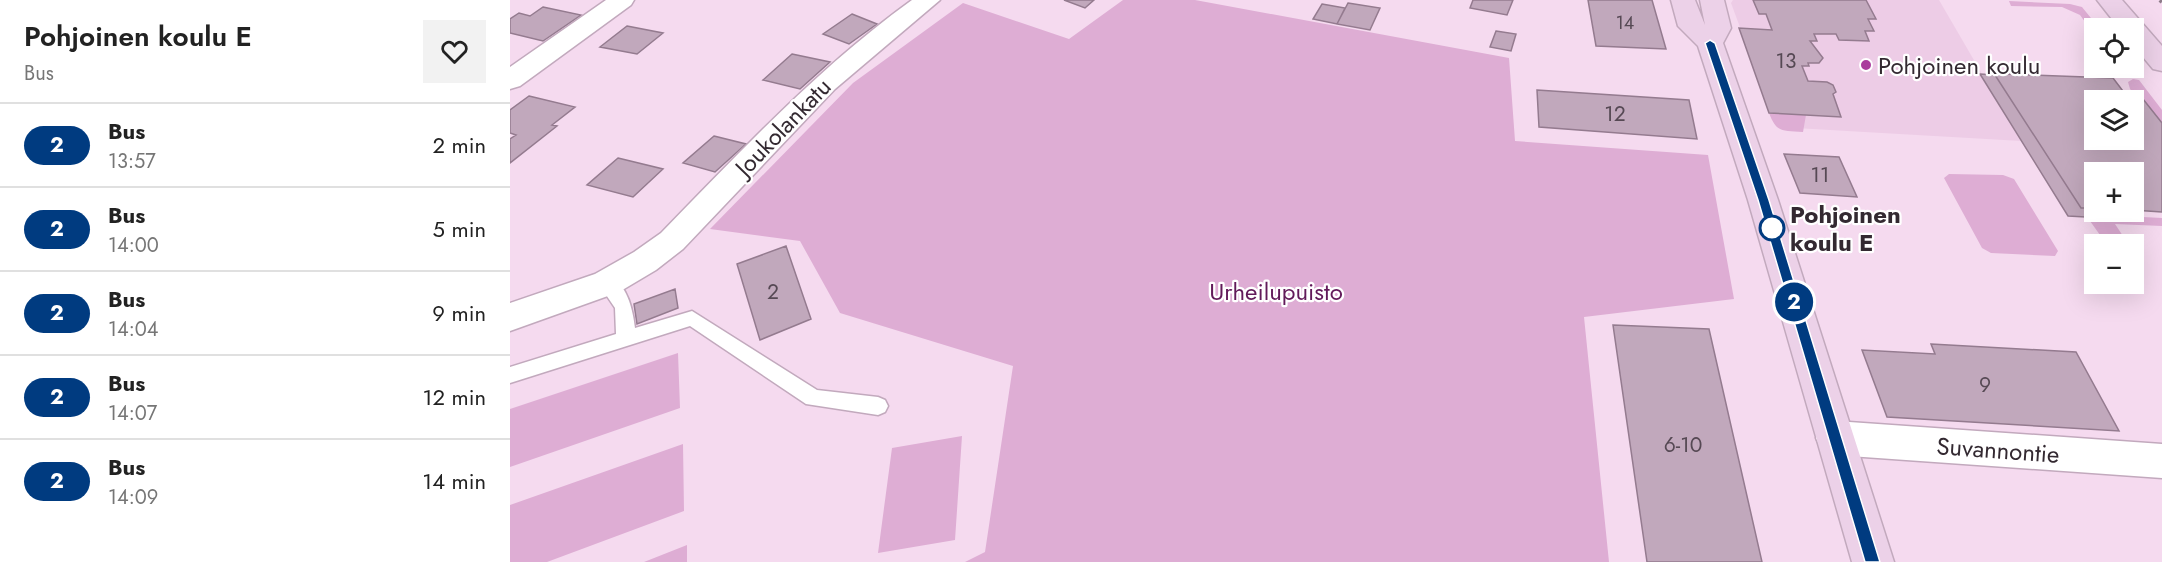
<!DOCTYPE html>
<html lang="en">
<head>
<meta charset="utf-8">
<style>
	:root { --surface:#fff; --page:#f2f2f2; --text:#222; --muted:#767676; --line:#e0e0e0 }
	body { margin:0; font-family:Jost,sans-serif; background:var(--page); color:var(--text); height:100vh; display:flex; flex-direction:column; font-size:22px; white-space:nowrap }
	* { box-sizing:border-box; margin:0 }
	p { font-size:20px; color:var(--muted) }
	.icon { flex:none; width:33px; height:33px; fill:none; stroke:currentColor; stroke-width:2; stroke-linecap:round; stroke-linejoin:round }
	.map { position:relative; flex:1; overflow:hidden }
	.details { display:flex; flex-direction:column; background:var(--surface); width:510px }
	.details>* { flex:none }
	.badge { padding:0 12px; border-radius:20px; font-size:21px; line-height:39px }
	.controls { position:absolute; left:1574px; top:18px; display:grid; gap:12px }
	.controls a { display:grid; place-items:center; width:60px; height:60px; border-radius:0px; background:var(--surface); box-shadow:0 6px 24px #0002; font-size:30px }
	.map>.badge { position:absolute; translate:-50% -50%; box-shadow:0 0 0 3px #fff }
	.round { display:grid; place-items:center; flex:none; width:63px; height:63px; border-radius:0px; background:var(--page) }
	.summary { display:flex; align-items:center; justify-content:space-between; height:102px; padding:0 24px }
	h1 { font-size:28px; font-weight:600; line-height:45px }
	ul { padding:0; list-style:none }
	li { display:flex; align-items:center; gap:18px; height:84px; padding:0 24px; border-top:2px solid var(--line) }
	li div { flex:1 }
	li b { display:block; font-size:22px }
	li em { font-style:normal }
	li .badge { min-width:66px; font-weight:700; text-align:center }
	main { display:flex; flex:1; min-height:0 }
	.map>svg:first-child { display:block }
</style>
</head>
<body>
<main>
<section class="details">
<div class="summary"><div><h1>Pohjoinen koulu E</h1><p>Bus</p></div><a class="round"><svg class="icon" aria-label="heart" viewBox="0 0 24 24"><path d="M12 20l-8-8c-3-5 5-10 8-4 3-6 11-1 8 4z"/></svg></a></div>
<ul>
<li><span class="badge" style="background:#003b80;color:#fff">2</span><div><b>Bus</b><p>13:57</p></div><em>2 min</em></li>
<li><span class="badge" style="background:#003b80;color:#fff">2</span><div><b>Bus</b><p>14:00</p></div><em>5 min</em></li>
<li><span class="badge" style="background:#003b80;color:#fff">2</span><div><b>Bus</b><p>14:04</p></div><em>9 min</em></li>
<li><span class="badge" style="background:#003b80;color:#fff">2</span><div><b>Bus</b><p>14:07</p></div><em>12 min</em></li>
<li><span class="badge" style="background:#003b80;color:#fff">2</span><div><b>Bus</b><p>14:09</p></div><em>14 min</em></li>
</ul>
</section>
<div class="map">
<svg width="1652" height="562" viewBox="0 0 1652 562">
	<rect width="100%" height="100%" fill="#f5daef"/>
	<path fill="#edcce6" d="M 1223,0 L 1429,0 L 1511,141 L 1267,127 L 1221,3 Z"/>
	<path fill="#deadd4" d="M 613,0 L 685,0 L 999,58 L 1005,141 L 1198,155 L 1224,299 L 1074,317 L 1099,562 L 455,562 L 475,552 L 503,366 L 330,313 L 290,241 L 200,229 L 343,83 L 453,3 L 559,39 Z
		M 1499,1 L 1560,4 L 1572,7 L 1589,28 L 1584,28 L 1584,34 L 1570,15 L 1552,7 L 1501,6 Z
		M 1623,79 L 1629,80 L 1652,110 L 1652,128 L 1620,89 L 1618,82 Z
		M 1259,113 L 1296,115 L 1293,132 C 1273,130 1267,134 1259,113 Z
		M 1439,174 L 1493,175 L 1504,179 L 1548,251 L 1545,256 L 1481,253 L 1472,248 L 1434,178 Z
		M 1575,214 L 1652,218 L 1652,226 L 1605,224 L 1617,242 L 1595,242 Z
		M 168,353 L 170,408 L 0,467 L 0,409 Z
		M 452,436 L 445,540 L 368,553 L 382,448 Z
		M 173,444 L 174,511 L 37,562 L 0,562 L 0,505 Z
		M 177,545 L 177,562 L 134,562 Z"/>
	<path fill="#c1a8bc" stroke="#947b8f" stroke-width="1.5" fill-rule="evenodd" d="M 554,0 L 584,0 L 575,8 Z
		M 963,0 L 1003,0 L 997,15 L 960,8 Z
		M 1078,0 L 1142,0 L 1156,49 L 1086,46 Z
		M 1243,0 L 1356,0 L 1366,19 L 1358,19 L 1364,31 L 1355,31 L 1359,41 L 1329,40 L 1326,34 L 1304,34 L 1307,41 L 1300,41 L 1313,58 L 1309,63 L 1298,63 L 1299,66 L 1292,66 L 1298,81 L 1317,82 L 1323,85 L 1326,92 L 1323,94 L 1331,117 L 1259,113 L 1229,28 L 1262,30 L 1256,14 L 1249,14 Z
		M 838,3 L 870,8 L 860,30 L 827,24 Z
		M 812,4 L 835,8 L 827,24 L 803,19 Z
		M 33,7 L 71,15 L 33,41 L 0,33 L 0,19 L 9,13 L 20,16 Z
		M 342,14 L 367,24 L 339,44 L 313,34 Z
		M 117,26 L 153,33 L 127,54 L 90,47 Z
		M 986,31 L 1006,34 L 1001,51 L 980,47 Z
		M 282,54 L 320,62 L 290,89 L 253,80 Z
		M 1470,74 L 1485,75 L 1571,208 L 1584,208 L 1584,212 L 1606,212 L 1611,219 L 1558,216 Z
		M 1496,74 L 1603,78 L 1619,99 L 1633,99 L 1652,123 L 1652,212 L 1623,210 L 1623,172 L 1584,172 L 1584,208 L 1571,208 L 1485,75 ZM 1584,100 L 1623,100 L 1623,140 L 1584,140 Z
		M 1027,90 L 1179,100 L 1187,139 L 1029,127 Z
		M 19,96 L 65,107 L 42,125 L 47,126 L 0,163 L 0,139 L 6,135 L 0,133 L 0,110 Z
		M 204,136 L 236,144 L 205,172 L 173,163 Z
		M 1274,154 L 1329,157 L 1347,197 L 1290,193 Z
		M 108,158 L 153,169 L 123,197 L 77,185 Z
		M 276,246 L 301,319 L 250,340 L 227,264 Z
		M 165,289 L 168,308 L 127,324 L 124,304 Z
		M 1103,325 L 1199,329 L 1252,562 L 1137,562 Z
		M 1421,344 L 1566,352 L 1609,431 L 1377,417 L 1352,350 L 1425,354 Z"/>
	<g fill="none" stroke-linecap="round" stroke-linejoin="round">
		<defs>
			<path id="lane" d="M 97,276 C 117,282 123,310 125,328 L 182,311 L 307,390 L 368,397 L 375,400 L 378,406 L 375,412 L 368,415 L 296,404 L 180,326 L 0,383 L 0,367 L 106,334 L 105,308 L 88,283 L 91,278 Z"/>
			<path id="street" d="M 96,0 L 124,0 L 121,5 L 10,86 L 0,89 L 0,67 Z
				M 402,0 L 430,0 L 325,89 L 173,249 L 146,270 L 109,292 L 0,331 L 0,303 L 85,274 L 124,252 L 151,233 C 231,151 309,67 402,0 Z
				M 1325,421 L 1652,444 L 1652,478 L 1325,455 L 1312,450 L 1306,438 L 1312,426 Z"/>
			<path id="secondary" d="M 1161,0 L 1185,0 L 1195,25 L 1190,0 L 1214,0 L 1221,28 L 1213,43 L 1268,200 L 1384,562 L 1342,562 L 1238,200 L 1188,46 L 1168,26 Z
				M 1587,0 L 1612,0 L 1652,46 L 1652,71 L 1643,69 L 1623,45 L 1623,28 L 1609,28 Z"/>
		</defs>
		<use href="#lane" stroke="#c2a9bd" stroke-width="3"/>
		<use href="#street" stroke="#c2a9bd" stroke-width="3"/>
		<use href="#secondary" stroke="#c2a9bd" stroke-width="3"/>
		<use href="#lane" fill="#fff" fill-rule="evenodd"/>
		<use href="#street" fill="#fff" fill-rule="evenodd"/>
		<use href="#secondary" fill="#ecd1e8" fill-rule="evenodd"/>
		<path stroke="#8e7c8a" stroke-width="4" stroke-dasharray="6 6" stroke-linecap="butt" d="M 1650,0 L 1652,2"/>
	</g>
	<path fill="#003b80" stroke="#fff" stroke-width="1.5" d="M 1200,40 L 1205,43 L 1259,200 L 1370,562 L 1355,562 L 1248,200 L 1195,43 Z"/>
	<circle fill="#aa3d9d" stroke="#fff" stroke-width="2" cx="1356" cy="65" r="6"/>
	<circle fill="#fff" stroke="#003b80" stroke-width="3" cx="1262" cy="228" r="12"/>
	<g text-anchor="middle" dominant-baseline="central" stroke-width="4.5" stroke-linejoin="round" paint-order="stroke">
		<g font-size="18" fill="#564954">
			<text x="1115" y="23">14</text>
		</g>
		<g font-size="21" fill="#564954">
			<text x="1276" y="61">13</text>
			<text x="1105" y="114">12</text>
			<text x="1310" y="175">11</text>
			<text x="263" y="292">2</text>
			<text x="1475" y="385">9</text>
			<text x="1173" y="445">6-10</text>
		</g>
		<g font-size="24" fill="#332931" stroke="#fff" text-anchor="start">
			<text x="1368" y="65">Pohjoinen koulu</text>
		</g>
		<g font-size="24" fill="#332931" stroke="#fff">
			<text transform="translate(273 127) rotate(-46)">Joukolankatu</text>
			<text transform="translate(1488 450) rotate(4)">Suvannontie</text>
		</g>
		<g font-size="24" font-weight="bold" fill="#332931" stroke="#fff" text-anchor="start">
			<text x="1280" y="214">Pohjoinen<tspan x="1280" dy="28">koulu E</tspan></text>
		</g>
		<g font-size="24" fill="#621a5a" stroke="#fff">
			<text x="766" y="291">Urheilupuisto</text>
		</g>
	</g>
</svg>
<div class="controls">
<a><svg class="icon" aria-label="locate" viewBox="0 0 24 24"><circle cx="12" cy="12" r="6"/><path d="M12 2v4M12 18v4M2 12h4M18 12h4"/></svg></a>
<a><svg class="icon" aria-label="layers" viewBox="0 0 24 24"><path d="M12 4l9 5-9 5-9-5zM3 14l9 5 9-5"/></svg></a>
<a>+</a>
<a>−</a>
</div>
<b class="badge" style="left:1284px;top:302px;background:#003b80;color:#fff">2</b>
</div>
</main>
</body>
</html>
